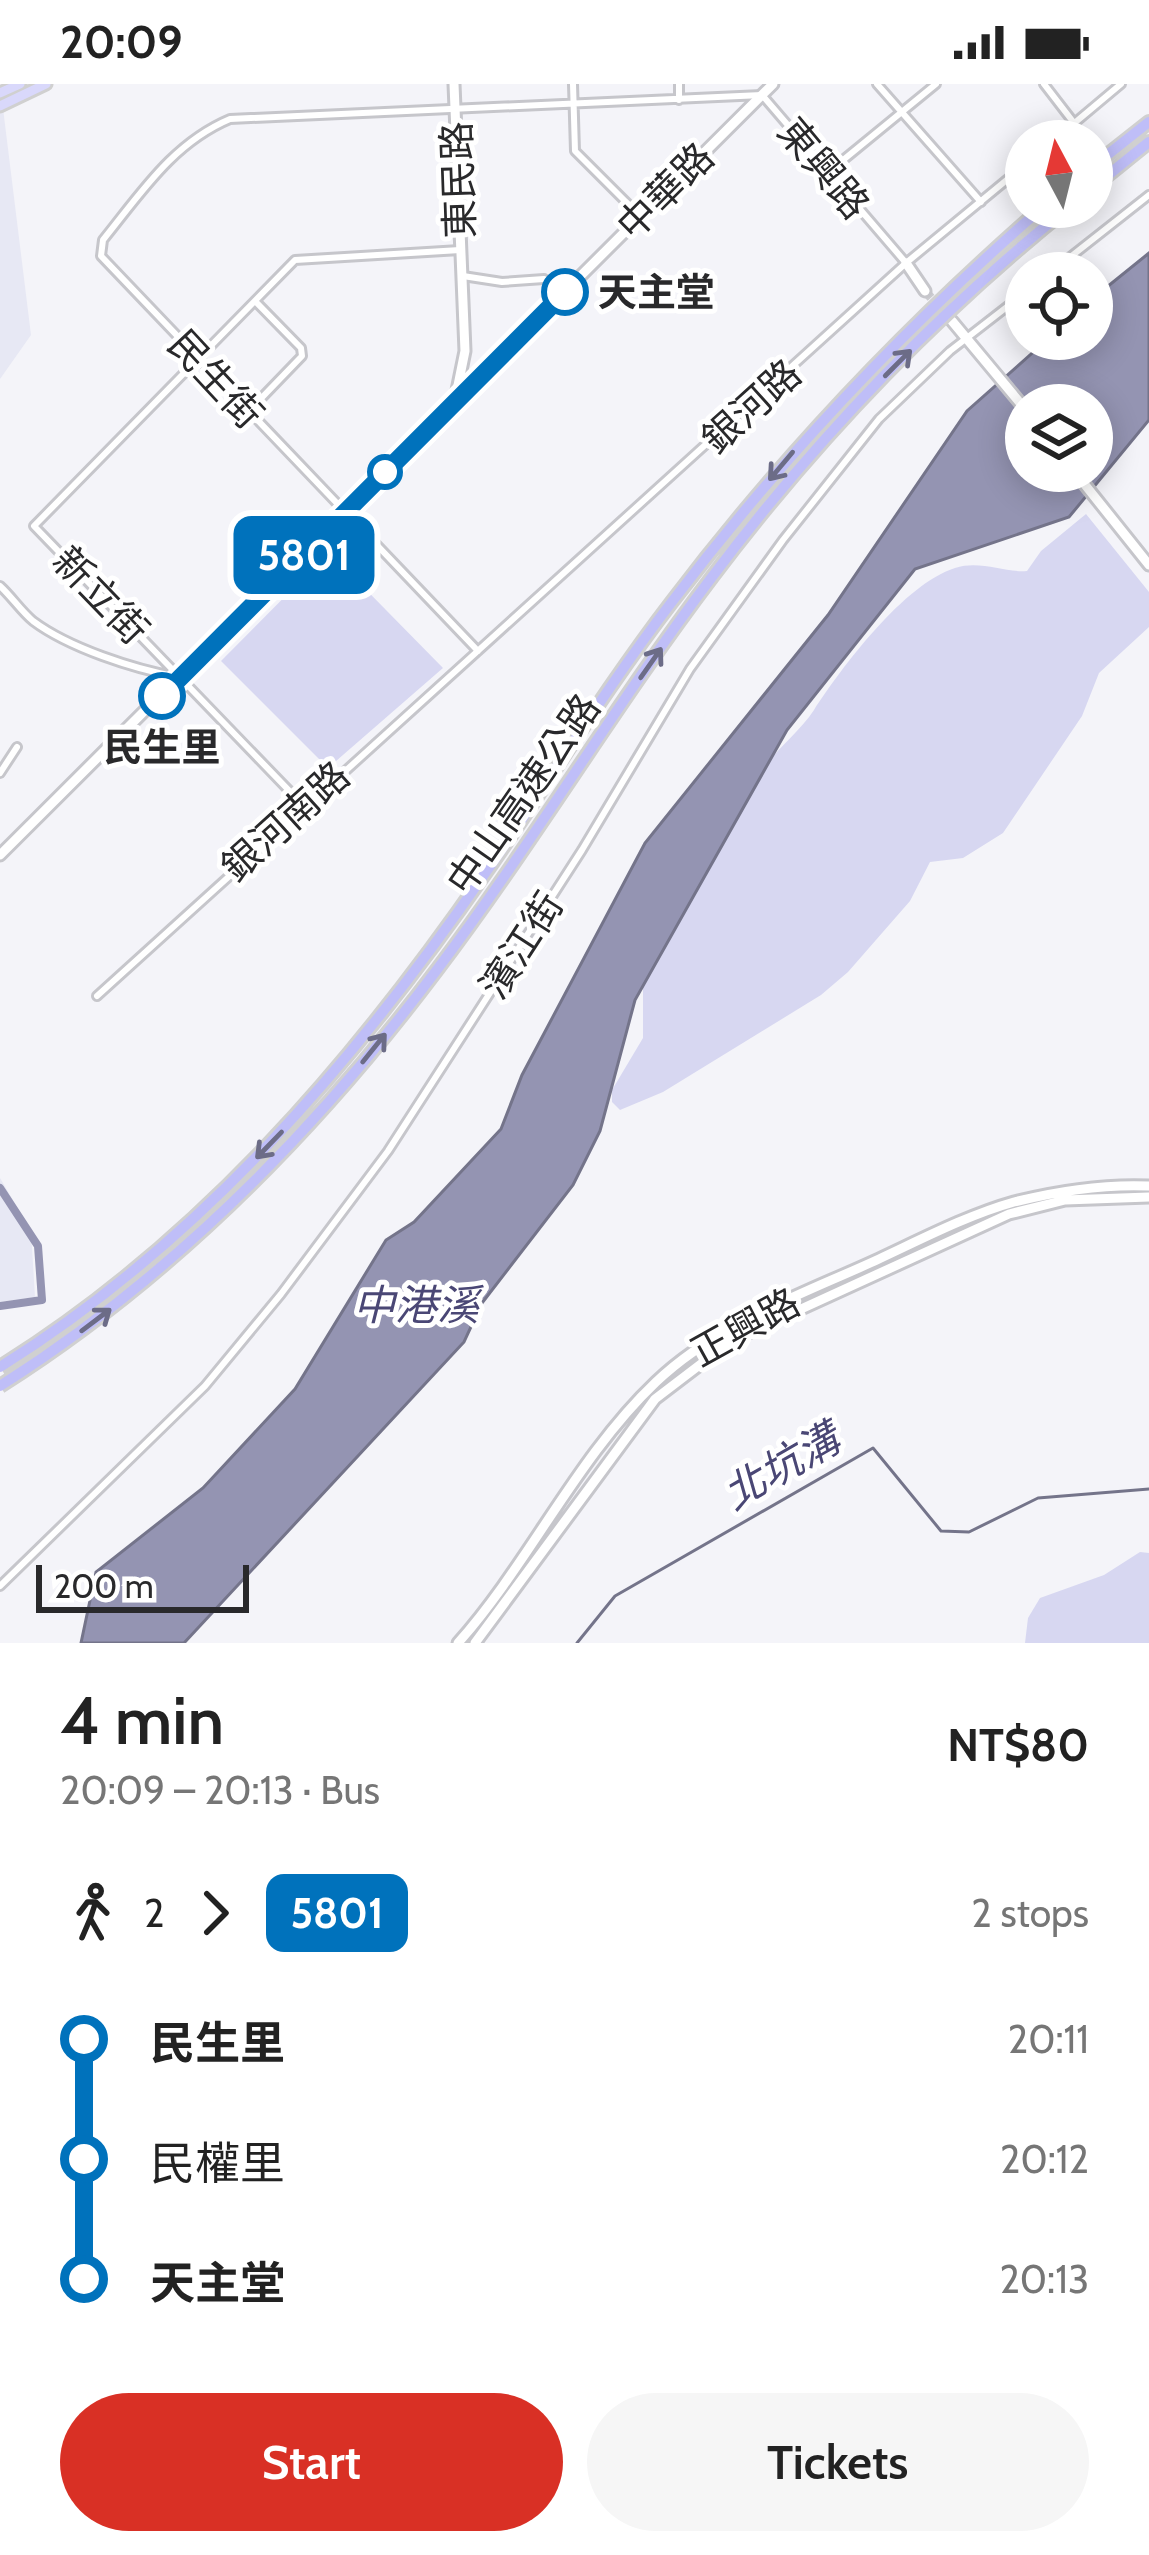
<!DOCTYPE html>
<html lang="en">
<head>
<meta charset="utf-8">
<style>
	:root { --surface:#fff; --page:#f6f6f6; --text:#222; --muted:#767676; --accent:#d93025 }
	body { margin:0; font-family:Cabin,"Noto Sans TC",sans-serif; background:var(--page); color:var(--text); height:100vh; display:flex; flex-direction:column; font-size:45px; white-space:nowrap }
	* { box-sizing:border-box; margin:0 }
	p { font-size:39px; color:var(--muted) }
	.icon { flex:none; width:66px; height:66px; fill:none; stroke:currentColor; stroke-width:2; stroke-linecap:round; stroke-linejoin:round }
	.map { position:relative; height:1559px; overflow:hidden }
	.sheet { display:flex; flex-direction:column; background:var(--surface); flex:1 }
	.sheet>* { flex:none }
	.badge { padding:0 24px; border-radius:18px; font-size:42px; line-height:78px }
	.needle { width:78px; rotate:353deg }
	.tools { position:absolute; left:1005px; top:36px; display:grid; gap:24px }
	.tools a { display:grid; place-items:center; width:108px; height:108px; border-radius:50%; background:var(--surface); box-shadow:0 6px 30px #0003; font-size:60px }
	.scale { position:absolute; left:36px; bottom:30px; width:213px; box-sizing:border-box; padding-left:12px; border:6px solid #29292b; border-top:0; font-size:33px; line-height:42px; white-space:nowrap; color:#29292b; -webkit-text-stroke:9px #fff; paint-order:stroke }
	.map>.badge { position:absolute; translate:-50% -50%; box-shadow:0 0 0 6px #fff }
	.legs { display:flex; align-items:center; gap:18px; height:132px; padding:0 60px; font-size:39px }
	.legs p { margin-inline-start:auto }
	.headline { display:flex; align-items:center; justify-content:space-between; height:204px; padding:0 60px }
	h1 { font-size:66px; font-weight:600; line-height:90px }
	.cta { display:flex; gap:24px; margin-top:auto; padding:24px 60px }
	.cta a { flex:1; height:138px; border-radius:72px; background:var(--accent); color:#fff; font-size:48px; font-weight:600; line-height:138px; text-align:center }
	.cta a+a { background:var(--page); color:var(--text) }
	ul { padding:0 60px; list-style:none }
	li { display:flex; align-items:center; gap:42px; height:120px; font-size:45px }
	li i { display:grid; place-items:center; width:18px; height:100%; margin:0 15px; background:currentColor }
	li i::after { content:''; width:30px; height:30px; margin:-15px; border:9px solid; border-radius:50%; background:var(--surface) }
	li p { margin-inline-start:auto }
	li:first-child i { background:linear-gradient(#0000 50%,currentColor 0) }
	li:last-child i { background:linear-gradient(currentColor 50%,#0000 0) }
	.status { display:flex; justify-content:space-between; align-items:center; height:84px; padding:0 60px; background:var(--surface); direction:ltr }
	.status svg { height:33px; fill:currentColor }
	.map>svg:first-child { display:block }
</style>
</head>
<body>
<div class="status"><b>20:09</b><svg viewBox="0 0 49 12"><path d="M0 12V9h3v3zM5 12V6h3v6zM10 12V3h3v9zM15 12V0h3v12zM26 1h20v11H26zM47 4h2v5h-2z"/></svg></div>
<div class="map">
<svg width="1149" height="1559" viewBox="0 0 1149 1559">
	<rect width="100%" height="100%" fill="#f4f4f9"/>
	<path fill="#e7e8f4" d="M 0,0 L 31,251 L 0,295 Z
		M 0,1094 L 31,1147 L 35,1213 L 0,1218 Z"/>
	<path fill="#d7d7f1" d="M 1086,430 L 1149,508 L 1149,543 L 1099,589 L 1082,632 L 1003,749 L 963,774 L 930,778 L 910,817 L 848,888 L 821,911 L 663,1008 L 620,1026 L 612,1018 L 612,1006 L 643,954 L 643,887 C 684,819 720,745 766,681 C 780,662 801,646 814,626 C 842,583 904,500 955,484 C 981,476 1004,489 1027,487 L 1041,467 Z
		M 329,468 L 443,584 L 328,684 L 221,577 Z
		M 1140,1468 L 1149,1469 L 1149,1559 L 1025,1559 L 1028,1534 L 1040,1514 L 1104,1491 Z"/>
	<path fill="#9494b2" stroke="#74748a" stroke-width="3" fill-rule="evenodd" d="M 1149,169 L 1149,336 L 1069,433 L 915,485 L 787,646 L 635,916 L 600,1047 L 573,1101 L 482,1219 L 464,1258 L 184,1559 L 81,1559 L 96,1488 L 203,1404 L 295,1305 L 386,1156 L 414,1138 L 501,1045 L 522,991 L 645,759 L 828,531 L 967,327 L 1048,255 L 1092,255 L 1092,215 ZM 1026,321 L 1092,321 L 1092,387 L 1026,387 Z"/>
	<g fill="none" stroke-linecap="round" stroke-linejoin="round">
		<path stroke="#74748a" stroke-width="3" d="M 577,1559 L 615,1512 L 873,1364 L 941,1447 L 969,1448 L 1038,1414 L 1149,1405"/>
		<path stroke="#9494b2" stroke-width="8" d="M 0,1104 L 38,1162 L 42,1216 L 0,1222"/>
		<path stroke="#cbcbd0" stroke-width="9" stroke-dasharray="9 4.5" stroke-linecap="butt" d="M 925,207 L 949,234"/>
		<defs>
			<path id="street" d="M 573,0 L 575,67 L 640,132
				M 679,0 L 679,16
				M 877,0 L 981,118
				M 1044,0 L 1074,39
				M 1053,57 L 1121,0
				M 826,90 L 936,0
				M 1050,189 L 1149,111
				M 463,192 L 502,198 L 544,195
				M 247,329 L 302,272 L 301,264 L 256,218
				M 0,502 C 12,513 21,527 33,537 C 69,564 134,585 178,593
				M 478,567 L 101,172 L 103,156 C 141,109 173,59 230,35 L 762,11 L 906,179
				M 0,689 L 17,663
				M 302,720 L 34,442 L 295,176 L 460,166
				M 97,912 L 906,179 L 1026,80
				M 0,1502 L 205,1302 L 281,1210 L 388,1067 L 582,766 L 690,585 L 783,456 L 879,335 L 950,267 L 1026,208"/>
			<path id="secondary" d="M 454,0 L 465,267 L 455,316
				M 906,179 L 925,207
				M 952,237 L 1026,326
				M 1074,387 L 1149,481
				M 0,771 L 773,0
				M 458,1559 C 530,1478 577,1373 656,1298 C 718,1239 803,1210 879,1175 C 922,1155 968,1131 1014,1118 C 1058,1107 1103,1100 1149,1102
				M 475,1559 L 655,1315 L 731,1257 L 1009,1130 L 1065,1116 L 1149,1113"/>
			<path id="primary" d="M 0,9 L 20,0
				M 0,22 L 46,0"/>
			<path id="highway" d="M 1092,83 L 1149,38
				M 1092,104 L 1149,58"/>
		</defs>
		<use href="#street" stroke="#c6c6cb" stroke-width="12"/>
		<use href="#secondary" stroke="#c6c6cb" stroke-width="15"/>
		<use href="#primary" stroke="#d0d0d0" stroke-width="15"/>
		<use href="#highway" stroke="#d0d0d0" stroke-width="16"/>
		<use href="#street" stroke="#fff" stroke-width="6"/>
		<use href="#secondary" stroke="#fff" stroke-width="9"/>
		<use href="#primary" stroke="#d9d8fb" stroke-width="9"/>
		<use href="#highway" stroke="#bfbef8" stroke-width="10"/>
		<defs>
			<path id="highway-bridge" d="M 0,1283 C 200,1158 353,980 486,788 C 548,699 605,605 671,519 C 782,373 905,243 1043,123
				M 0,1302 C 172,1193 314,1049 436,887 C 533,759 615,621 712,493 C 815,356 935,231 1069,123"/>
		</defs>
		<use href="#highway-bridge" stroke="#d0d0d0" stroke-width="16" stroke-linecap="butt"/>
		<use href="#highway-bridge" stroke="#bfbef8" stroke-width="10"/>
	</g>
	<defs><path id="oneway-shaft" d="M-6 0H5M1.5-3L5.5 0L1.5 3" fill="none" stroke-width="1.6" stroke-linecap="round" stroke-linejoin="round" transform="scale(3)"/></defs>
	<g stroke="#6c6c87">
		<use href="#oneway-shaft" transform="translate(898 279) rotate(-45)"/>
		<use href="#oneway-shaft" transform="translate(781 382) rotate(130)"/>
		<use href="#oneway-shaft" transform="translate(651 579) rotate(-55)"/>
		<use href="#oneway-shaft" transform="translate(374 964) rotate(-51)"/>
		<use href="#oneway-shaft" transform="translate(269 1061) rotate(134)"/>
		<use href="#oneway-shaft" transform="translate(96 1236) rotate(-37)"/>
	</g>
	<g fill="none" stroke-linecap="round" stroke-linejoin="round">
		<defs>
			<path id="line-1" d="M 162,612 L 565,208"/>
		</defs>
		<use href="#line-1" stroke="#fff" stroke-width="27"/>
		<use href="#line-1" stroke="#0072bc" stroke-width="18"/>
	</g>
	<g fill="#fff" stroke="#0072bc" stroke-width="6">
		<circle cx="565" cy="208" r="21"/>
		<circle cx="385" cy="388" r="15"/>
		<circle cx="162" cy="612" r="21"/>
	</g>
	<g text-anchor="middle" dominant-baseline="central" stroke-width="10" stroke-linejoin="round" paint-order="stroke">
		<g font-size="39" fill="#29292b" stroke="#fff">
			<text transform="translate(824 84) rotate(50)">東興路</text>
			<text transform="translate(458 96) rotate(-92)">東民路</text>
			<text transform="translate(665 107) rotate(-45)">中華路</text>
			<text transform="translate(216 295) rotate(47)">民生街</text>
			<text transform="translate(751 322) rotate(-42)">銀河路</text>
			<text transform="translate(101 511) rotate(46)">新立街</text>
			<text transform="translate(523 710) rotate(-55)">中山高速公路</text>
			<text transform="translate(285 737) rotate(-42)">銀河南路</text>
			<text transform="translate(521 861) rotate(-57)">濱江街</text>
			<text transform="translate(745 1243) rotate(-29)">正興路</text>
		</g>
		<g font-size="39" font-weight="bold" fill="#29292b" stroke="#fff" text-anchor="start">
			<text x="598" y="208">天主堂</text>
			<text x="162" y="663" text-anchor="middle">民生里</text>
		</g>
		<g font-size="42" font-style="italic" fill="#4a4775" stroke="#fff">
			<text x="416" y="1221">中港溪</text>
			<text transform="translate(781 1382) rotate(-30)">北坑溝</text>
		</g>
	</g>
</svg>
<div class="tools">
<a><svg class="needle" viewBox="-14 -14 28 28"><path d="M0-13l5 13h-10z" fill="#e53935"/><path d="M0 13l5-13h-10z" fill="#767676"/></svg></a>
<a><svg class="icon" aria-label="locate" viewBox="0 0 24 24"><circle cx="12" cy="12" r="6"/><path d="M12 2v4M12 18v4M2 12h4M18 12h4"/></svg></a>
<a><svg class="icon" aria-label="layers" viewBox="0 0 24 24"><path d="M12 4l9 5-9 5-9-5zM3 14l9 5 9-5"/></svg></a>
</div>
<div class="scale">200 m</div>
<b class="badge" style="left:304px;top:471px;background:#0072bc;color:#fff">5801</b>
</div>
<section class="sheet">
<div class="headline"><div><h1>4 min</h1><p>20:09 – 20:13 · Bus</p></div><b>NT$80</b></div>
<div class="legs"><svg class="icon" aria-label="walk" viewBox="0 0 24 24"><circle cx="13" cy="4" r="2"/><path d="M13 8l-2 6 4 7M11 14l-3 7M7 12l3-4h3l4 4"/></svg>2<svg class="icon" aria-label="forward" viewBox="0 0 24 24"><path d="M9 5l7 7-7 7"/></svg><b class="badge" style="background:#0072bc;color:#fff">5801</b><p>2 stops</p></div>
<ul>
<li><i style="color:#0072bc"></i><b>民生里</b><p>20:11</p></li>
<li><i style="color:#0072bc"></i><span>民權里</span><p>20:12</p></li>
<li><i style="color:#0072bc"></i><b>天主堂</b><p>20:13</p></li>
</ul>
<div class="cta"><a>Start</a><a>Tickets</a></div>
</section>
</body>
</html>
